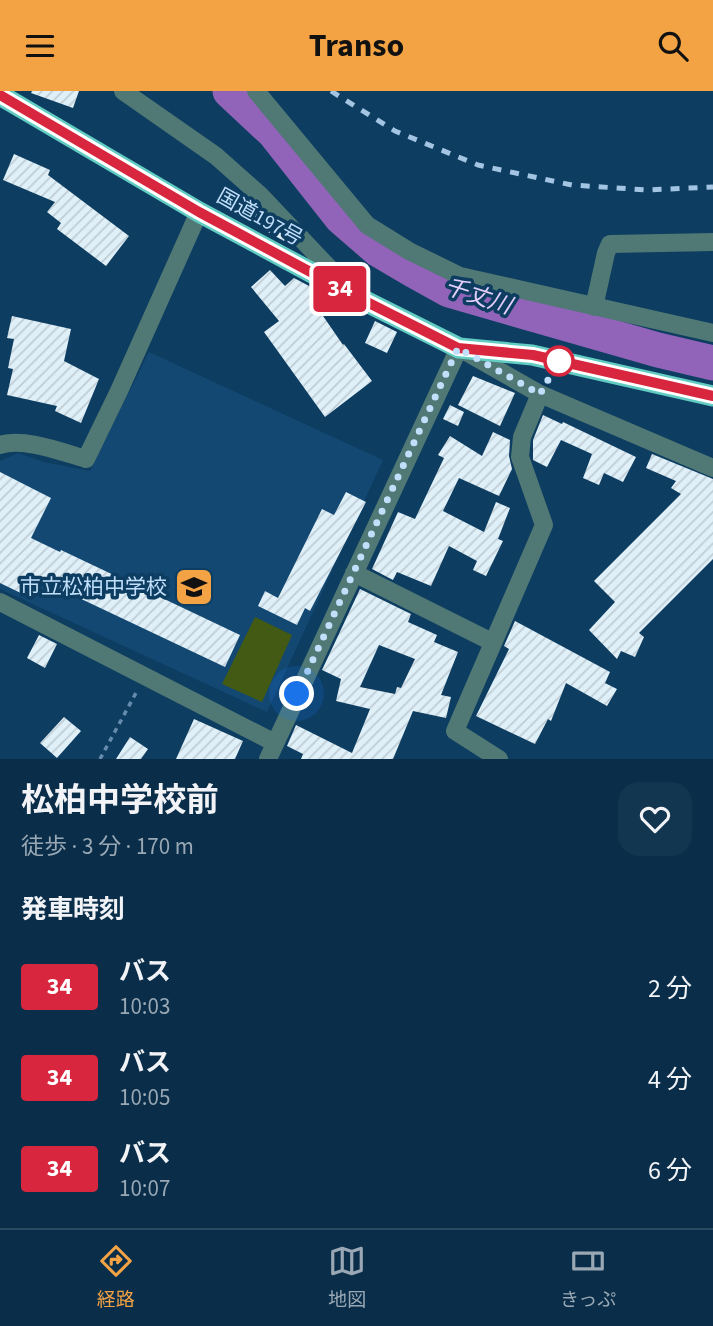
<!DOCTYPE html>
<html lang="ja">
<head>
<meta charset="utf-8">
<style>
	:root { --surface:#0a2e49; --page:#133650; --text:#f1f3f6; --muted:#99a8b4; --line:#2a4a61; --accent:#f4a344 }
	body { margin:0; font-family:"Source Sans 3","Noto Sans JP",sans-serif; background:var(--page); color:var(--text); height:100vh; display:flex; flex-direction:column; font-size:26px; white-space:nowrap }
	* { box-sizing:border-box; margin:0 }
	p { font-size:23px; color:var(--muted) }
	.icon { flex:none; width:38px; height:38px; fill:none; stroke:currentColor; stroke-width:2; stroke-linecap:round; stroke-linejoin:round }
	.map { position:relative; height:668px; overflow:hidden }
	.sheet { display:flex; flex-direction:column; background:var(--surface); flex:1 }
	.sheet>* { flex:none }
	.badge { padding:0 14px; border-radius:5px; font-size:24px; line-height:46px }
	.you { position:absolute; width:35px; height:35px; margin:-18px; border:5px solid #fff; border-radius:50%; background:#1a73e8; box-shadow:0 0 0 10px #1a73e833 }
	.map>.badge { position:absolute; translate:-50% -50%; box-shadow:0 0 0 4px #fff }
	h2 { padding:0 21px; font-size:26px; line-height:63px }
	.round { display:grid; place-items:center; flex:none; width:74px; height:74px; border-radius:21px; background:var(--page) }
	.overview { display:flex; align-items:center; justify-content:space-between; height:119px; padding:0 21px }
	h1 { font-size:33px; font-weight:700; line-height:52px }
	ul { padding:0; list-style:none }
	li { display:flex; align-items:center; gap:21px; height:91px; padding:0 21px }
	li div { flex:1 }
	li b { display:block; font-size:26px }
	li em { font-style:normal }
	li .badge { min-width:77px; font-weight:700; text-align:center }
	header { display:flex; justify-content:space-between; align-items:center; height:91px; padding:0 21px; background:var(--accent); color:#111; font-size:32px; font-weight:700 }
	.tab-bar { display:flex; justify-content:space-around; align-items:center; height:98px; border-top:2px solid var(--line); background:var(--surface); font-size:19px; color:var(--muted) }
	.tab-bar a { display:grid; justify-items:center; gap:4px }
	.tab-bar .selected { color:var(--accent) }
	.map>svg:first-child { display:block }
</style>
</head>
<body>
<header><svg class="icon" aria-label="menu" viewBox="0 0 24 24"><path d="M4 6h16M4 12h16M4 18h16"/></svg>Transo<svg class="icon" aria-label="search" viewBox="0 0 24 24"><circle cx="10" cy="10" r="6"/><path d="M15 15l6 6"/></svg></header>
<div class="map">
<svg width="713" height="668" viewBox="0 0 713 668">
	<defs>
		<pattern id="building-hatch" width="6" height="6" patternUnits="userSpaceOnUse" patternTransform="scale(1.75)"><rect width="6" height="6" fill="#e0f0f8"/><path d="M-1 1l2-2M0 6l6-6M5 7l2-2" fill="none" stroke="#bfcdd5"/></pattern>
	</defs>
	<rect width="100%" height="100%" fill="#0d3d61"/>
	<path fill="#134872" d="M 149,261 L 383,369 L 267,621 L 0,498 L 0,370 L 18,362 L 44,371 L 90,380 Z"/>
	<path fill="#425a13" d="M 255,526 L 292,544 L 262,611 L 222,593 Z"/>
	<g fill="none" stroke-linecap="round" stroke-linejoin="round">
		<path stroke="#9164ba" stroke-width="35" d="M 230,0 L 274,41 L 341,126 L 379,159 L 413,179 L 449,199 L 658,259 L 713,272"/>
	</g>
	<path fill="url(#building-hatch)" fill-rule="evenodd" d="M 32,0 L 79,0 L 73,17 L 31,2 Z
		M 14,63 L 50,79 L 48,84 L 129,145 L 106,175 L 57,138 L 61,132 L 47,121 L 55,111 L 3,89 Z
		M 241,102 L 252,112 L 293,155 L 225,117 Z
		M 270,179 L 285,195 L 294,187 L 324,203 L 332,214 L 321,222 L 343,254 L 344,253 L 372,290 L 325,326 L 264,241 L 279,230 L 251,196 Z
		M 12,225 L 71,238 L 64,270 L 99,288 L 81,332 L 55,320 L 57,315 L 7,304 L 13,278 L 8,277 L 14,248 L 7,247 Z
		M 375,230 L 397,241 L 387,262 L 365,252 Z
		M 473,285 L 515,302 L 500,335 L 458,314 Z
		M 450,314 L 464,321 L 458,335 L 443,328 Z
		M 543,324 L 562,333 L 563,331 L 636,366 L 623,391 L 604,382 L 599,394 L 583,387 L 592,363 L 561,349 L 547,376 L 533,369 L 533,349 Z
		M 493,341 L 510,349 L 509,365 L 512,378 L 499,405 L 459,387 L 443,420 L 484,441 L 496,411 L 510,417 L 498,448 L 503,450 L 486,485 L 473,479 L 477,470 L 449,455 L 431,495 L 397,481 L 393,489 L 372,478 L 398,421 L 415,428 L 444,367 L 438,364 L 450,345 L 482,365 Z
		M 652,363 L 713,388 L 713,468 L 639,542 L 644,546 L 635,566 L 621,560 L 617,568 L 589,539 L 615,511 L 594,490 L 681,403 L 671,397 L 676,390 L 646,377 Z
		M 0,381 L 51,407 L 31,447 L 60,461 L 61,459 L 240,544 L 225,576 L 39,488 L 31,507 L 0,492 Z
		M 346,401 L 366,411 L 310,520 L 305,517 L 297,534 L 258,515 L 265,500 L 278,507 L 322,418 L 334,424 Z
		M 360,498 L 411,523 L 408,531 L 437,544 L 434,551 L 458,561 L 441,604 L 451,606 L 446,627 L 413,620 L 393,668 L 301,668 L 303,663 L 287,655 L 296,634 L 352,662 L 370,618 L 336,610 L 341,588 L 322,579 ZM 379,554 L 415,568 L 401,597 L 397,596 L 395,603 L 360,596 Z
		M 515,530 L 610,581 L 605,592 L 617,598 L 607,615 L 566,592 L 551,630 L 548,628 L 535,653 L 476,625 L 509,558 L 504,555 Z
		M 39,544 L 57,553 L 45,577 L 27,567 Z
		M 64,626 L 81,640 L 57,667 L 40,652 Z
		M 194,628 L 243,650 L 235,668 L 176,668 Z
		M 130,646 L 148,658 L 141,668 L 116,668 Z"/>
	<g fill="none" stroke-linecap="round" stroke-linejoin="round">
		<path stroke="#658cac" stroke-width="3.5" stroke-dasharray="5 5" stroke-linecap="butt" d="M 100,668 L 137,600"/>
		<path stroke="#507874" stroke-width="18" d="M 123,0 L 216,65 L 260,104 L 349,198
			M 256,0 L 367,134 L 409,160 L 460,185 L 713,242
			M 594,216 L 606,162 L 610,153 L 713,151
			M 0,354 C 23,346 62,361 86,368 L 119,300 L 199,121
			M 354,482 L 492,551
			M 0,511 L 275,652
			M 268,668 L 459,257 L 540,303 L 713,377
			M 499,668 L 455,640 L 544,434 L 520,366 L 522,346 L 540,303"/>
		<path stroke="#61cdc2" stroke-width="21" d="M 0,4 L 199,121 L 357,206 L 459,257 L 532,264 L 713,305"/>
		<path stroke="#a3c4e2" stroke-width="5" stroke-dasharray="9 9" stroke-linecap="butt" d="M 331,0 L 395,40 L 478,74 L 572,94 L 647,99 L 713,96"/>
	</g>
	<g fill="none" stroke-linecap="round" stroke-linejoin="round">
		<defs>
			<path id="line" d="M 0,4 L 199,121 L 357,206 L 458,257 L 533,264 L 713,305"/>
		</defs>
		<use href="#line" stroke="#fff" stroke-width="16"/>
		<use href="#line" stroke="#d7263d" stroke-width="10"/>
		<path stroke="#c1dffb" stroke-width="7" stroke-dasharray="0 12.6" d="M 297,603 L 458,257 L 540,303 L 559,270"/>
	</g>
	<defs>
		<symbol id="school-square" viewBox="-11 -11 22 22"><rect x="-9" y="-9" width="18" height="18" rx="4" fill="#f4a344" stroke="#0d3d61"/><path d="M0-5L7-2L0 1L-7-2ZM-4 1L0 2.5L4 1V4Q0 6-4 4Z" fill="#111"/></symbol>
	</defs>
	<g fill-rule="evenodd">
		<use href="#school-square" x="172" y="474" width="44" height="44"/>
	</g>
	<circle fill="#fff" stroke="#d7263d" stroke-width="3.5" cx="559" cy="270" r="14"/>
	<g text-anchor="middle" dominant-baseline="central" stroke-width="7" stroke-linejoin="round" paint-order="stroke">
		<g font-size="21" fill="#c1dffb" stroke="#0d3d61">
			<text transform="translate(260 126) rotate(29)">国道197号</text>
		</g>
		<g font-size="21" fill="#c1dffb" stroke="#0d3d61" text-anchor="end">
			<text x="167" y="496">市立松柏中学校</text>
		</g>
		<g font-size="23" font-style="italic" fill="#e4cefc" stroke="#0d3d61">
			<text transform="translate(478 205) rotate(18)">千丈川</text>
		</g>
	</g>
</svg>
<div class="you" style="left:297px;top:603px"></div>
<b class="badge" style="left:340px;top:198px;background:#d7263d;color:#fff">34</b>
</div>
<section class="sheet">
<div class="overview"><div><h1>松柏中学校前</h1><p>徒歩 · 3 分 · 170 m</p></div><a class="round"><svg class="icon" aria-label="heart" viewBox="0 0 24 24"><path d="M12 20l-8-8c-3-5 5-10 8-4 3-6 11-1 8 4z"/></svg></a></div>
<h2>発車時刻</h2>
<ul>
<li><span class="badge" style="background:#d7263d;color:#fff">34</span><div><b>バス</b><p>10:03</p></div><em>2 分</em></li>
<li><span class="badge" style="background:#d7263d;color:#fff">34</span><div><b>バス</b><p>10:05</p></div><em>4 分</em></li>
<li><span class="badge" style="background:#d7263d;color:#fff">34</span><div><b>バス</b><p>10:07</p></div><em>6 分</em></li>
</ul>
</section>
<nav class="tab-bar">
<a class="selected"><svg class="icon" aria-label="directions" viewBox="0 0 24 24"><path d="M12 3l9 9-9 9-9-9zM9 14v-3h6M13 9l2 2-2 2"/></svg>経路</a>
<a><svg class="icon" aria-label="map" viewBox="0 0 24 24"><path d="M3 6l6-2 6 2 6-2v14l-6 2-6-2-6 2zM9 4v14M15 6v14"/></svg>地図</a>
<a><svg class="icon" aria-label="tickets" viewBox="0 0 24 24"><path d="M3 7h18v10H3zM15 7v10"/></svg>きっぷ</a>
</nav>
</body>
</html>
